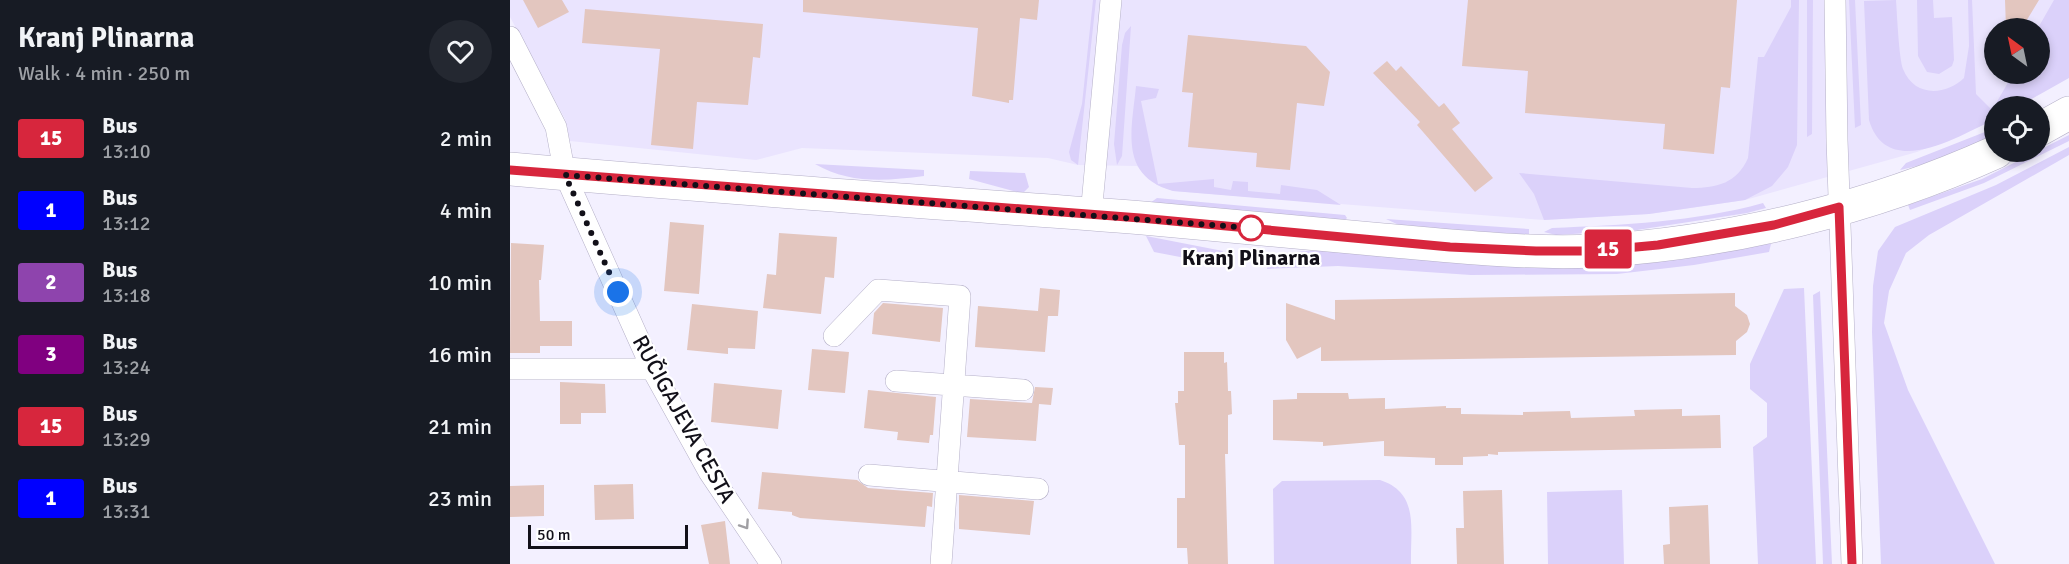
<!DOCTYPE html>
<html lang="en">
<head>
<meta charset="utf-8">
<style>
	:root { --surface:#171b24; --page:#242831; --text:#f1f3f6; --muted:#9ea1a6 }
	body { margin:0; font-family:Signika,sans-serif; background:var(--page); color:var(--text); height:100vh; display:flex; flex-direction:column; font-size:22px; white-space:nowrap }
	* { box-sizing:border-box; margin:0 }
	p { font-size:20px; color:var(--muted) }
	.icon { flex:none; width:33px; height:33px; fill:none; stroke:currentColor; stroke-width:2; stroke-linecap:round; stroke-linejoin:round }
	.map { position:relative; flex:1; overflow:hidden }
	.details { display:flex; flex-direction:column; background:var(--surface); width:510px }
	.details>* { flex:none }
	.badge { padding:0 12px; border-radius:4px; font-size:21px; line-height:39px }
	.needle { width:39px; rotate:327deg }
	.tools { position:absolute; left:1474px; top:18px; display:grid; gap:12px }
	.tools a { display:grid; place-items:center; width:66px; height:66px; border-radius:50%; background:var(--surface); box-shadow:0 3px 9px #0003; font-size:30px }
	.scale { position:absolute; left:18px; bottom:15px; width:160px; box-sizing:border-box; padding-left:6px; border:3px solid #121019; border-top:0; font-size:16px; line-height:21px; white-space:nowrap; color:#121019; -webkit-text-stroke:4px #fff; paint-order:stroke }
	.you { position:absolute; width:30px; height:30px; margin:-15px; border:4px solid #fff; border-radius:50%; background:#1a73e8; box-shadow:0 0 0 9px #1a73e833 }
	.map>.badge { position:absolute; translate:-50% -50%; box-shadow:0 0 0 3px #fff }
	.round { display:grid; place-items:center; flex:none; width:63px; height:63px; border-radius:32px; background:var(--page) }
	.summary { display:flex; align-items:center; justify-content:space-between; height:102px; padding:0 18px }
	h1 { font-size:28px; font-weight:800; line-height:45px }
	ul { padding:0; list-style:none }
	li { display:flex; align-items:center; gap:18px; height:72px; padding:0 18px }
	li div { flex:1 }
	li b { display:block; font-size:22px }
	li em { font-style:normal }
	li .badge { min-width:66px; font-weight:700; text-align:center }
	main { display:flex; flex:1; min-height:0 }
	.map>svg:first-child { display:block }
</style>
</head>
<body>
<main>
<section class="details">
<div class="summary"><div><h1>Kranj Plinarna</h1><p>Walk · 4 min · 250 m</p></div><a class="round"><svg class="icon" aria-label="heart" viewBox="0 0 24 24"><path d="M12 20l-8-8c-3-5 5-10 8-4 3-6 11-1 8 4z"/></svg></a></div>
<ul>
<li><span class="badge" style="background:#d7263d;color:#fff">15</span><div><b>Bus</b><p>13:10</p></div><em>2 min</em></li>
<li><span class="badge" style="background:#00f;color:#fff">1</span><div><b>Bus</b><p>13:12</p></div><em>4 min</em></li>
<li><span class="badge" style="background:#8e44ad;color:#fff">2</span><div><b>Bus</b><p>13:18</p></div><em>10 min</em></li>
<li><span class="badge" style="background:#800080;color:#fff">3</span><div><b>Bus</b><p>13:24</p></div><em>16 min</em></li>
<li><span class="badge" style="background:#d7263d;color:#fff">15</span><div><b>Bus</b><p>13:29</p></div><em>21 min</em></li>
<li><span class="badge" style="background:#00f;color:#fff">1</span><div><b>Bus</b><p>13:31</p></div><em>23 min</em></li>
</ul>
</section>
<div class="map">
<svg width="1559" height="564" viewBox="0 0 1559 564">
	<rect width="100%" height="100%" fill="#f3f0ff"/>
	<path fill="#eae4fe" fill-rule="evenodd" d="M 0,0 L 1559,0 L 1559,77 L 1485,106 L 1485,120 L 1407,152 L 1235,200 L 1139,214 L 1034,220 L 663,191 L 647,185 L 627,166 L 568,165 L 538,158 L 292,148 L 246,160 L 60,141 L 55,119 L 0,17 ZM 1485,28 L 1530,28 L 1530,74 L 1485,74 Z"/>
	<path fill="#dbd1fa" d="M 583,0 L 586,0 L 568,165 L 561,160 L 559,152 L 572,104 Z
		M 1281,0 L 1289,0 L 1287,145 L 1278,167 L 1262,186 L 1235,200 L 1139,214 L 1034,220 L 1024,194 L 1009,173 L 1182,188 C 1207,188 1227,183 1238,158 L 1248,57 L 1254,57 L 1281,7 Z
		M 1297,0 L 1303,0 L 1302,134 L 1297,137 Z
		M 1339,0 L 1345,0 L 1351,125 L 1345,128 Z
		M 1386,0 C 1387,14 1389,58 1393,69 C 1404,97 1435,96 1454,78 L 1459,46 L 1458,0 L 1462,0 L 1466,94 L 1480,108 L 1485,105 L 1503,74 L 1530,74 L 1528,28 L 1544,0 L 1559,0 L 1559,78 L 1509,106 L 1485,106 L 1485,119 C 1449,136 1377,181 1359,120 L 1354,1 Z
		M 1407,0 L 1423,0 L 1424,18 L 1442,17 L 1444,60 L 1442,66 L 1429,74 L 1417,72 L 1408,56 Z
		M 621,26 L 612,156 L 607,165 L 604,144 L 612,45 L 615,33 Z
		M 626,86 L 649,89 L 646,98 L 631,101 L 648,184 L 704,179 L 704,187 L 721,190 L 723,181 L 738,182 L 738,191 L 770,194 L 771,185 L 807,190 L 831,205 L 663,191 C 608,176 622,129 626,86 Z
		M 1485,128 L 1485,135 C 1455,149 1422,164 1390,170 L 1396,163 Z
		M 1559,135 L 1559,141 L 1474,183 L 1400,210 L 1398,205 L 1472,179 Z
		M 1559,147 L 1559,155 L 1419,235 L 1396,253 L 1379,291 L 1374,323 L 1398,390 L 1485,564 L 1371,564 L 1362,332 L 1363,286 L 1368,251 L 1385,227 L 1486,185 Z
		M 305,164 L 414,170 L 414,176 C 376,181 339,184 305,164 Z
		M 460,171 L 515,173 L 519,187 L 513,193 L 507,192 L 459,179 Z
		M 647,198 L 835,215 L 837,218 L 835,220 L 640,203 Z
		M 1253,203 L 1256,208 L 1237,213 L 1127,230 L 1046,235 L 1034,232 L 1042,228 C 1112,225 1185,222 1253,203 Z
		M 876,219 L 1019,229 L 1019,235 L 891,226 Z
		M 636,236 L 713,251 L 715,263 L 712,265 L 644,252 Z
		M 1261,244 L 1259,252 L 1184,265 L 1107,274 L 961,275 L 828,266 L 757,269 L 759,255 L 795,251 Z
		M 1294,288 L 1306,564 L 1248,564 L 1243,447 L 1257,437 L 1257,403 L 1240,389 L 1240,364 L 1274,289 Z
		M 1310,291 L 1322,564 L 1313,564 L 1303,295 Z
		M 870,480 C 910,493 900,529 901,564 L 764,564 L 763,489 L 772,481 Z
		M 1112,490 L 1114,564 L 1038,564 L 1037,492 Z"/>
	<path fill="#e3c6bf" d="M 13,0 L 52,0 L 59,12 L 28,28 Z
		M 293,0 L 529,0 L 527,20 L 510,18 L 503,100 L 499,100 L 499,103 L 462,96 L 468,28 L 293,12 Z
		M 958,0 L 1227,0 L 1220,88 L 1211,87 L 1204,154 L 1153,149 L 1155,124 L 1015,113 L 1018,71 L 952,66 Z
		M 1495,0 L 1529,0 L 1512,28 L 1496,28 Z
		M 75,9 L 253,24 L 250,58 L 243,57 L 238,105 L 187,102 L 183,149 L 141,145 L 150,49 L 72,43 Z
		M 678,35 L 796,46 L 820,72 L 814,106 L 787,103 L 780,170 L 746,167 L 747,153 L 678,147 L 683,93 L 672,92 Z
		M 877,61 L 886,71 L 891,66 L 929,107 L 934,103 L 950,123 L 942,129 L 983,178 L 965,192 L 907,125 L 910,122 L 863,73 Z
		M 160,222 L 194,225 L 189,294 L 154,291 Z
		M 269,233 L 327,237 L 324,278 L 315,277 L 311,314 L 253,308 L 257,274 L 266,275 Z
		M 1,243 L 34,245 L 31,280 L 29,280 L 30,321 L 62,321 L 62,346 L 30,346 L 30,353 L 0,353 Z
		M 530,288 L 550,290 L 548,316 L 538,316 L 535,352 L 465,347 L 468,306 L 528,311 Z
		M 1225,293 L 1225,306 L 1237,315 L 1240,324 L 1237,332 L 1226,341 L 1226,355 L 811,361 L 811,347 L 787,359 L 776,340 L 776,303 L 825,320 L 825,300 Z
		M 373,303 L 433,308 L 430,342 L 362,334 L 364,313 Z
		M 182,304 L 248,311 L 245,349 L 218,348 L 218,354 L 177,350 Z
		M 302,349 L 339,352 L 335,393 L 298,390 Z
		M 674,352 L 714,352 L 714,363 L 717,362 L 718,391 L 721,391 L 722,414 L 718,415 L 718,454 L 715,454 L 718,564 L 678,564 L 677,548 L 667,548 L 667,498 L 675,498 L 675,445 L 669,445 L 665,403 L 668,403 L 668,391 L 674,391 Z
		M 50,382 L 95,384 L 96,413 L 71,413 L 71,424 L 50,424 Z
		M 204,383 L 272,390 L 268,429 L 201,422 Z
		M 525,387 L 543,388 L 541,405 L 529,404 L 526,441 L 457,437 L 460,399 L 522,403 Z
		M 358,390 L 426,397 L 423,435 L 420,435 L 419,443 L 387,440 L 388,432 L 354,428 Z
		M 787,393 L 838,393 L 839,399 L 875,398 L 875,409 L 936,406 L 936,408 L 951,408 L 951,414 L 1013,415 L 1013,412 L 1060,411 L 1061,418 L 1125,416 L 1124,410 L 1172,409 L 1172,416 L 1210,415 L 1211,448 L 988,452 L 988,455 L 978,454 L 978,456 L 953,457 L 953,465 L 925,465 L 925,458 L 874,456 L 874,441 L 813,446 L 813,442 L 763,440 L 763,400 L 787,399 Z
		M 252,472 L 347,480 L 358,488 L 423,493 L 422,507 L 417,506 L 415,527 L 290,518 L 282,515 L 282,512 L 248,509 Z
		M 123,484 L 124,519 L 85,520 L 84,485 Z
		M 34,485 L 34,516 L 0,517 L 0,486 Z
		M 992,490 L 994,564 L 947,564 L 946,528 L 954,528 L 953,491 Z
		M 449,495 L 524,501 L 520,535 L 449,529 Z
		M 1198,505 L 1200,564 L 1154,564 L 1153,545 L 1160,544 L 1159,507 Z
		M 215,521 L 220,564 L 199,564 L 191,525 Z"/>
	<g fill="none" stroke-linecap="round" stroke-linejoin="round">
		<defs>
			<path id="street" d="M 1325,0 L 1327,140 L 1342,564
				M 0,37 L 46,127 L 55,175 L 142,369 L 199,472 L 261,564
				M 581,215 L 601,0
				M 324,336 L 368,290 L 450,296 L 431,564
				M 0,369 L 142,369
				M 386,381 L 513,390
				M 359,475 L 528,489"/>
			<path id="primary" d="M 1530,129 L 1559,113
				M 0,169 C 211,188 422,202 633,218 C 713,225 793,233 873,240 C 944,246 1014,254 1084,251 C 1221,243 1362,208 1486,152"/>
		</defs>
		<use href="#street" stroke="#b5b0c8" stroke-width="22"/>
		<use href="#primary" stroke="#b5b0c8" stroke-width="34"/>
		<use href="#street" stroke="#fff" stroke-width="21"/>
		<use href="#primary" stroke="#fff" stroke-width="33"/>
	</g>
	<defs><path id="oneway-chevron" d="M-2-3.5L2.5 0L-2 3.5" fill="none" stroke-width="1.6" stroke-linecap="round" stroke-linejoin="round" transform="scale(1.5)"/></defs>
	<use stroke="#a09fa3" href="#oneway-chevron" transform="translate(235 525) rotate(56)"/>
	<g fill="none" stroke-linecap="round" stroke-linejoin="round">
		<defs>
			<path id="line" d="M 0,170 L 630,218 L 940,247 L 1026,251 L 1083,251 L 1148,245 L 1264,225 L 1329,207 L 1342,564"/>
		</defs>
		<use href="#line" stroke="#fff" stroke-width="14"/>
		<use href="#line" stroke="#d7263d" stroke-width="9"/>
		<path stroke="#121019" stroke-width="6" stroke-dasharray="0 10.8" d="M 108,292 L 55,175 L 741,228"/>
	</g>
	<circle fill="#fff" stroke="#d7263d" stroke-width="3" cx="741" cy="228" r="12"/>
	<g text-anchor="middle" dominant-baseline="central" stroke-width="4.5" stroke-linejoin="round" paint-order="stroke">
		<g font-size="22" font-weight="bold" fill="#121019" stroke="#fff">
			<text x="741" y="257">Kranj Plinarna</text>
		</g>
		<g font-size="22" fill="#121019" stroke="#fff">
			<text transform="translate(174 419) rotate(61)">RUČIGAJEVA CESTA</text>
		</g>
	</g>
</svg>
<div class="tools">
<a><svg class="needle" viewBox="-14 -14 28 28"><path d="M0-13l5 13h-10z" fill="#e53935"/><path d="M0 13l5-13h-10z" fill="#9ea1a6"/></svg></a>
<a><svg class="icon" aria-label="locate" viewBox="0 0 24 24"><circle cx="12" cy="12" r="6"/><path d="M12 2v4M12 18v4M2 12h4M18 12h4"/></svg></a>
</div>
<div class="scale">50 m</div>
<div class="you" style="left:108px;top:292px"></div>
<b class="badge" style="left:1098px;top:249px;background:#d7263d;color:#fff">15</b>
</div>
</main>
</body>
</html>
